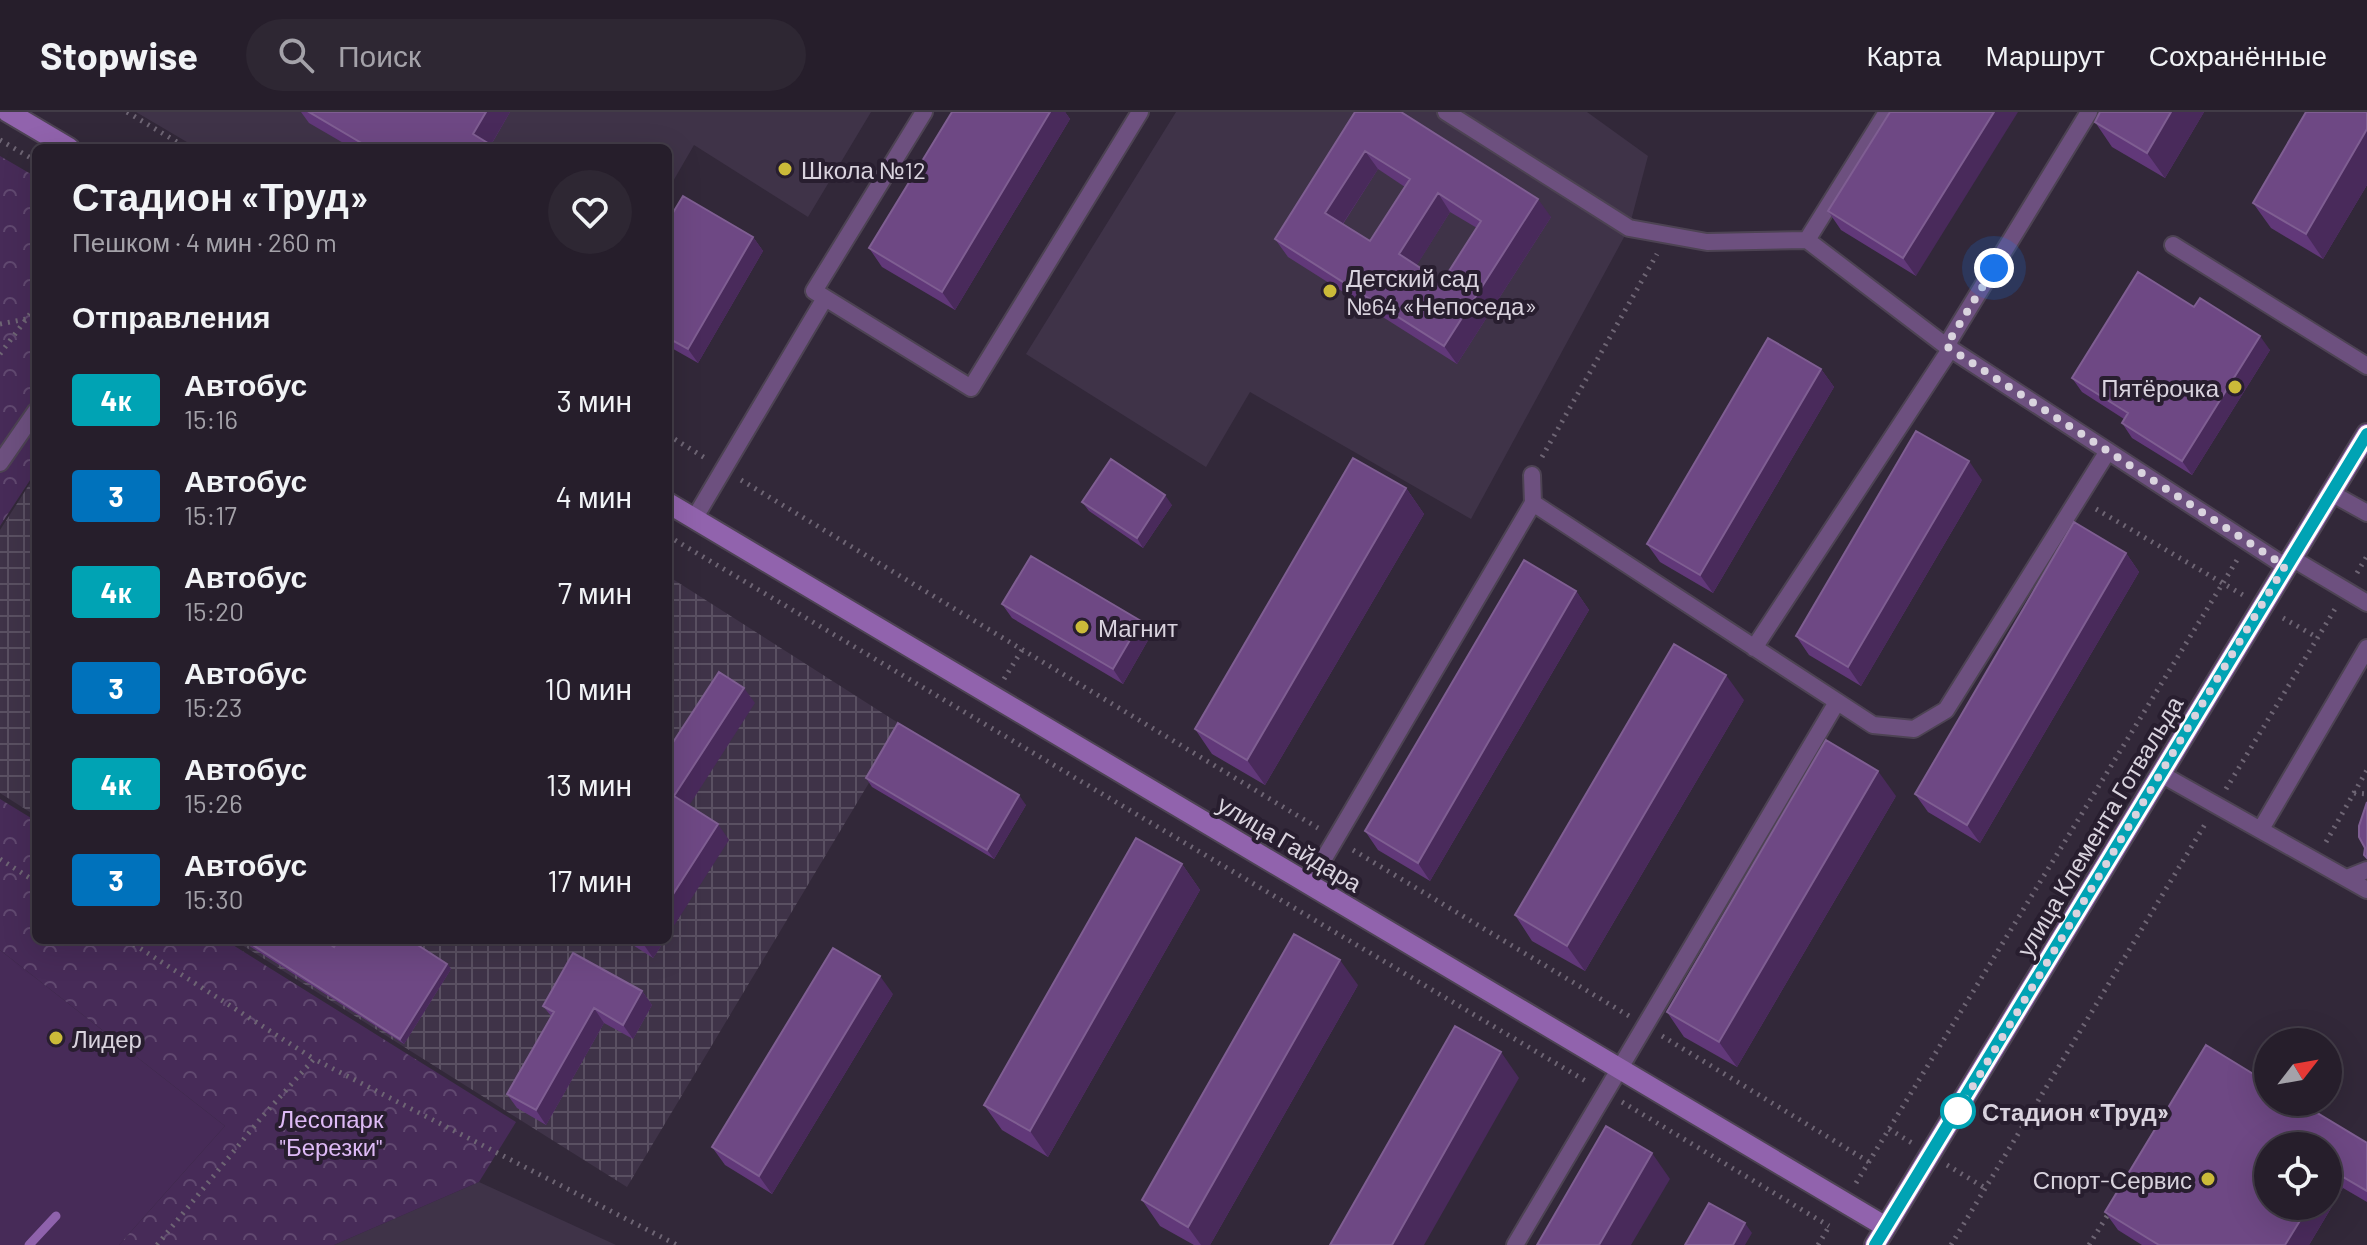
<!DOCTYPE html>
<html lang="ru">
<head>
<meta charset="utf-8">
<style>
	:root { --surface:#261e2b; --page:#2e2733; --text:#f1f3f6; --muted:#a4a2a9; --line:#423c47 }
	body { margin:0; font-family:Barlow,sans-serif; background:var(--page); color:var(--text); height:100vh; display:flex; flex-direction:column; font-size:30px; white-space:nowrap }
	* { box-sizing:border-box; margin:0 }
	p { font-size:26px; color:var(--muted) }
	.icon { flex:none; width:44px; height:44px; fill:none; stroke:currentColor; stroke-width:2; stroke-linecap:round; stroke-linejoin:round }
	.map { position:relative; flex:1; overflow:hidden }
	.details { position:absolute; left:32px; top:32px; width:640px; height:800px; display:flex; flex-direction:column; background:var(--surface); border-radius:12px; box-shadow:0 8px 32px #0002,0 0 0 2px var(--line) }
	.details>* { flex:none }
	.badge { padding:0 16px; border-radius:6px; font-size:28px; line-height:52px }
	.needle { width:52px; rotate:59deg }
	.buttons { position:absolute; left:2254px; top:916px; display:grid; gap:16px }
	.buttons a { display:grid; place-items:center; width:88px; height:88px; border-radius:50%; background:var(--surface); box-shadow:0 8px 32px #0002,0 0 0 2px var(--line); font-size:40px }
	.you { position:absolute; width:40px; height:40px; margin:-20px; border:6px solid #fff; border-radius:50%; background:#1a73e8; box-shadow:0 0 0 12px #1a73e833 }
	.map>.badge { position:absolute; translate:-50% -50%; box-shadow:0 0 0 4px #fff }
	h2 { padding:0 40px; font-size:30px; line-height:72px }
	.round { display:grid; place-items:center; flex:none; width:84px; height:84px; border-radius:42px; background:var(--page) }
	.summary { display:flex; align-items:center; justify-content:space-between; height:136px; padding:0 40px }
	h1 { font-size:38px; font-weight:600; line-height:60px }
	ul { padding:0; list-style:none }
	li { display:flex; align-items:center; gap:24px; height:96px; padding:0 40px }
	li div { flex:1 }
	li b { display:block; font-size:30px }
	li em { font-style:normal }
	li .badge { min-width:88px; font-weight:700; text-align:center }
	header { display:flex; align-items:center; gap:48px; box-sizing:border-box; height:112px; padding:0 40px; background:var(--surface); border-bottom:2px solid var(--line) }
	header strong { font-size:38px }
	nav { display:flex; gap:44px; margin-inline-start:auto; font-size:28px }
	.search { width:560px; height:72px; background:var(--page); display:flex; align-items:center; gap:20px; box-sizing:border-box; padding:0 28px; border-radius:44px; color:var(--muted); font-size:30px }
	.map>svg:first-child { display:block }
</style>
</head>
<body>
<header>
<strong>Stopwise</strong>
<div class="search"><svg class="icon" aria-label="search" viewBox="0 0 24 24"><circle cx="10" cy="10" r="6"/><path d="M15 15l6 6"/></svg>Поиск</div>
<nav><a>Карта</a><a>Маршрут</a><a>Сохранённые</a></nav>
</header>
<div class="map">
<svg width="2367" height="1133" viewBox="0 0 2367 1133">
	<defs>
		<pattern id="industrial-grid" width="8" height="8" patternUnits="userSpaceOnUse" patternTransform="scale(2)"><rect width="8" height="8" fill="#3f3348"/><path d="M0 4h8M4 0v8" fill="none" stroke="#5a5062"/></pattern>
		<pattern id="forest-crowns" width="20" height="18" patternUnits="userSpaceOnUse" patternTransform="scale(2)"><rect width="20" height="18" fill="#472b58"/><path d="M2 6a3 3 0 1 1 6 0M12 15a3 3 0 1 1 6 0" fill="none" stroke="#614970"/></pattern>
	</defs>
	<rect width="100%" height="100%" fill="#322839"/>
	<path fill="#3f3348" d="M 136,0 L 871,0 L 808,105 L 694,33 L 668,78 L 668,36 L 197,36 Z
		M 1176,0 L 1587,0 L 1648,44 L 1629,116 L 1471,407 L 1250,280 L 1206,355 L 1026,242 Z
		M 479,1070 L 616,1133 L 334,1133 Z"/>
	<path fill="url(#industrial-grid)" d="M 36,362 L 36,704 L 0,681 L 0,418 Z
		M 668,464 L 903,614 L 627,1075 L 234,828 L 668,828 Z"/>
	<path fill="#472b58" d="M 0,838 L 225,1014 L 119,1133 L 0,1133 Z"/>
	<path fill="url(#forest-crowns)" d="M 0,44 L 36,65 L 36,359 L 0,414 Z
		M 0,687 L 36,709 L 36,828 L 225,828 L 516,1010 L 479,1070 L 334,1133 L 119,1133 L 225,1014 L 0,838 Z"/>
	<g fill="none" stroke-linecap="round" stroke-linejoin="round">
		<path stroke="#8f62ac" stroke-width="9" d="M 29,1133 L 56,1104"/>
		<defs>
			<path id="lane" d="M 924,0 L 814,179 L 971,276 L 1140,0
				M 1446,0 L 1629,116 L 1707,130 L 1807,128
				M 1887,0 L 1807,128 L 1946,234
				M 2089,0 L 1946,234 L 2285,454
				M 2173,133 L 2367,254
				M 0,351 L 36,299
				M 1532,363 L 1533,391 L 1873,613 L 1914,617 L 1946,598 L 2108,339
				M 2331,381 L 2367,401
				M 694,407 L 825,186
				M 2290,445 L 2367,491
				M 1754,536 L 1951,236
				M 2161,662 L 2367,778
				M 2261,717 L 2367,536
				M 2347,766 L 2367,758
				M 1309,772 L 1533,391
				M 1515,1133 L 1837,590"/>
			<path id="secondary" d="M 8,0 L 69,36
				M 668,391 L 1886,1115
				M 1875,1133 L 2367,322"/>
		</defs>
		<use href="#lane" stroke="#4d4353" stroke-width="20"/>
		<use href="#secondary" stroke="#4d4353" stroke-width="24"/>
		<path stroke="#6e6574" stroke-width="5" stroke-dasharray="2 6" stroke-linecap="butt" d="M 127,0 L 187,36
			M 0,28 L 36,49
			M 0,212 L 26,207
			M 0,242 L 36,194
			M 668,323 L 705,346
			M 1542,345 L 1657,142
			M 741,368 L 1318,716
			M 2096,397 L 2243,483
			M 668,424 L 1589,971
			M 2357,461 L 2367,444
			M 2283,506 L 2318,526
			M 1004,567 L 1022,538
			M 2226,677 L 2335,497
			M 2354,681 L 2367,682
			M 2326,730 L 2367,658
			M 1353,738 L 1629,904
			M 0,747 L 36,770
			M 127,828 L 314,947
			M 1662,924 L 1869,1050
			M 1622,990 L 1829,1114
			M 1889,1017 L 1912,1031
			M 1947,1053 L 1985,1076
			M 1856,1071 L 2237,448
			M 157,1133 L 261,1006 L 314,947 L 677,1133
			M 1818,1133 L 1830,1113
			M 1951,1133 L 2207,709
			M 2089,1133 L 2107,1104"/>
		<use href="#lane" stroke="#6d507f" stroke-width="16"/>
		<use href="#secondary" stroke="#9163ad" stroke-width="20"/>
	</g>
	<path fill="#613879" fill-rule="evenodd" d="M 301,0 L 510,0 L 491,33 L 496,36 L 352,36 L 309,11 Z
		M 952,0 L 1065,0 L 1070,7 L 955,198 L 882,155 L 869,136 Z
		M 1355,0 L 1551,105 L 1457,252 L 1288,145 L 1275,127 ZM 1378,57 L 1405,75 L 1370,129 L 1343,112 ZM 1450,100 L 1477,116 L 1442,170 L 1416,154 Z
		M 1890,0 L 1916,164 L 1841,118 L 1828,99 Z
		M 2100,0 L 2204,0 L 2165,66 L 2112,35 L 2095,10 Z
		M 2367,0 L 2367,73 L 2323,147 L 2271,116 L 2253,91 Z
		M 668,109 L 753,125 L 763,139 L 698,251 L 668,234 Z
		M 2194,195 L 2270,238 L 2192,363 L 2132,326 L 2122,311 L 2124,307 L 2082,280 L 2072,266 Z
		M 1821,257 L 1834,275 L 1713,481 L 1660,450 L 1647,432 Z
		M 1982,368 L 1861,574 L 1809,543 L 1796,524 Z
		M 1406,376 L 1424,402 L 1265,673 L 1212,642 L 1195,617 Z
		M 1082,390 L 1172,393 L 1143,436 L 1089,399 Z
		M 2126,441 L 2139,460 L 1980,731 L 1928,700 L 1915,682 Z
		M 1576,479 L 1589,498 L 1430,769 L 1378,738 L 1365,719 Z
		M 1002,492 L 1141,509 L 1151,523 L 1123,572 L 1012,506 Z
		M 1744,588 L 1585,859 L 1532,829 L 1515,803 Z
		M 866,666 L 1026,693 L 994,747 L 872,675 Z
		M 1896,684 L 1737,955 L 1684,925 L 1667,900 Z
		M 1182,752 L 1200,778 L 1048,1045 L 1002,1018 L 984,993 Z
		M 240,828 L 324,828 L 334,835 L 447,852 L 451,857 L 404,932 Z
		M 625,828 L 665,828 L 653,846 Z
		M 1358,873 L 1210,1133 L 1194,1133 L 1160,1114 L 1142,1088 Z
		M 642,879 L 652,893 L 633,927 L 604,911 L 546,1013 L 517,996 L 507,982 L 551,904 L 543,894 Z
		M 893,882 L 772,1082 L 725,1053 L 712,1035 Z
		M 2367,1031 L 2367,1090 L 2343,1076 L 2309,1133 L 2142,1133 L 2118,1118 L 2105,1100 Z"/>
	<path fill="#492a5b" d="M 486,0 L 510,0 L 489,36 L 473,22 Z
		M 1050,0 L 1065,0 L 1070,7 L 955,198 L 942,180 Z
		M 1994,0 L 2018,0 L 1916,164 L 1903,146 Z
		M 2171,0 L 2204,0 L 2165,66 L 2147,41 Z
		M 2367,17 L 2367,73 L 2323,147 L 2306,122 Z
		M 1365,39 L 1378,57 L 1338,119 L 1325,101 Z
		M 1438,81 L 1450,100 L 1412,161 L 1399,142 Z
		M 1538,87 L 1551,105 L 1457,252 L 1444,234 Z
		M 753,125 L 763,139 L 698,251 L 688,237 Z
		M 2260,224 L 2270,238 L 2192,363 L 2182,349 Z
		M 1821,257 L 1834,275 L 1713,481 L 1700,463 Z
		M 1969,349 L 1982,368 L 1861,574 L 1848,555 Z
		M 1406,376 L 1424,402 L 1265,673 L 1247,648 Z
		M 1165,383 L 1172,393 L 1143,436 L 1137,426 Z
		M 2126,441 L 2139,460 L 1980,731 L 1967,713 Z
		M 1576,479 L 1589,498 L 1430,769 L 1418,751 Z
		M 1141,509 L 1151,523 L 1123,572 L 1113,557 Z
		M 1726,563 L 1744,588 L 1585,859 L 1567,834 Z
		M 744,576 L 755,591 L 685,700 L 674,684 Z
		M 1878,659 L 1896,684 L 1737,955 L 1719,930 Z
		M 1019,683 L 1026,693 L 994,747 L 987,738 Z
		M 718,712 L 729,728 L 668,823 L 668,790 Z
		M 1182,752 L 1200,778 L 1048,1045 L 1030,1019 Z
		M 644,828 L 665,828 L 653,846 L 642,830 Z
		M 1340,848 L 1358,873 L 1210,1133 L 1201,1133 L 1188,1115 Z
		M 447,852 L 451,857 L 404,932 L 400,927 Z
		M 880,864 L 893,882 L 772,1082 L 759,1064 Z
		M 642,879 L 652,893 L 633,927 L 623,913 Z
		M 594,896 L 604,911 L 546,1013 L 536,998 Z
		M 1501,940 L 1519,966 L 1424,1133 L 1392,1133 Z
		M 1652,1041 L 1670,1067 L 1631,1133 L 1599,1133 Z
		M 2331,1058 L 2343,1076 L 2309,1133 L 2285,1133 L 2309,1094 L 2328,1094 L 2328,1062 Z
		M 1745,1111 L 1752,1121 L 1745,1133 L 1733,1133 Z"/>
	<path fill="#6e4884" stroke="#7f5e92" stroke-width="2" fill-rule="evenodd" d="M 309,0 L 486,0 L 473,22 L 496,36 L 370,36 Z
		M 952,0 L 1050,0 L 942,180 L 869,136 Z
		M 1355,0 L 1401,0 L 1538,87 L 1444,234 L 1275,127 ZM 1365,39 L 1410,67 L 1370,129 L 1325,101 ZM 1438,81 L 1481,109 L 1442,170 L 1399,142 Z
		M 1890,0 L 1994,0 L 1903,146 L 1828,99 Z
		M 2100,0 L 2171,0 L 2147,41 L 2095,10 Z
		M 2306,0 L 2367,0 L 2367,17 L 2306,122 L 2253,91 Z
		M 683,84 L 753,125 L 688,237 L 668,226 L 668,109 Z
		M 2138,160 L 2194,195 L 2200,186 L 2260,224 L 2182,349 L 2122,311 L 2128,301 L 2072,266 Z
		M 1768,226 L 1821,257 L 1700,463 L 1647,432 Z
		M 1916,319 L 1969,349 L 1848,555 L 1796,524 Z
		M 1353,346 L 1406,376 L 1247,648 L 1195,617 Z
		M 1111,347 L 1165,383 L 1137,426 L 1082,390 Z
		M 2074,410 L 2126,441 L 1967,713 L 1915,682 Z
		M 1031,444 L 1141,509 L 1113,557 L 1002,492 Z
		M 1524,448 L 1576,479 L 1418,751 L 1365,719 Z
		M 1674,532 L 1726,563 L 1567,834 L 1515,803 Z
		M 719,560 L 744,576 L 674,684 L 718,712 L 668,790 L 668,638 Z
		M 898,611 L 1019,683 L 987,738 L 866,666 Z
		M 1826,628 L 1878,659 L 1719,930 L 1667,900 Z
		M 2367,690 L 2367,746 L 2364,743 L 2365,736 L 2359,725 L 2359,714 Z
		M 1136,726 L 1182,752 L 1030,1019 L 984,993 Z
		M 1294,822 L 1340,848 L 1188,1115 L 1142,1088 Z
		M 245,828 L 324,828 L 334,835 L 338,828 L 410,828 L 447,852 L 400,927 Z
		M 833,836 L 880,864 L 759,1064 L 712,1035 Z
		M 573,841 L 642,879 L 623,913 L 594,896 L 536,998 L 507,982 L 554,900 L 543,894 Z
		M 1455,914 L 1501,940 L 1392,1133 L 1330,1133 Z
		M 2206,933 L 2268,971 L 2268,990 L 2299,990 L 2367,1031 L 2367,1079 L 2331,1058 L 2328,1062 L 2328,1034 L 2268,1034 L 2268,1094 L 2309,1094 L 2285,1133 L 2159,1133 L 2105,1100 Z
		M 1606,1014 L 1652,1041 L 1599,1133 L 1537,1133 Z
		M 1709,1091 L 1745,1111 L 1733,1133 L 1685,1133 Z"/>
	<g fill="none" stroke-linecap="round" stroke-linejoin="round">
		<defs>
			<path id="line" d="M 1875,1133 L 2367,322"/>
		</defs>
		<use href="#line" stroke="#fff" stroke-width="18"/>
		<use href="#line" stroke="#00a3b4" stroke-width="12"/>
		<path stroke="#d9d3de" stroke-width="8" stroke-dasharray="0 14.4" d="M 1958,999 L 2285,454 L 1946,234 L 1994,156"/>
	</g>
	<g fill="#cbba39" stroke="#281e2f" stroke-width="3">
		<circle cx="785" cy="57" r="8"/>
		<circle cx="1330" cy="179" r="8"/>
		<circle cx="2235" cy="275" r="8"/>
		<circle cx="1082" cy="515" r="8"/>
		<circle cx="56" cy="926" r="8"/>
		<circle cx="2208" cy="1067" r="8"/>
	</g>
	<circle fill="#fff" stroke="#00a3b4" stroke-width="4" cx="1958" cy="999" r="16"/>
	<g text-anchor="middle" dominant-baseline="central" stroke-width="8" stroke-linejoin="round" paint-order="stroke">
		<g font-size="24" fill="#d9d3de" stroke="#281e2f" text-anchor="start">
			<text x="801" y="57">Школа №12</text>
			<text x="1346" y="165">Детский сад<tspan x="1346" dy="28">№64 «Непоседа»</tspan></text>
			<text x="2219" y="275" text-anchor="end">Пятёрочка</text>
			<text x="1098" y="515">Магнит</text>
			<text x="72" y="926">Лидер</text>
			<text x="2192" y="1067" text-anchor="end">Спорт-Сервис</text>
		</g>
		<g font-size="24" fill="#d9d3de" stroke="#281e2f">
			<text transform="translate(2099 714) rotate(-59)">улица Клемента Готвальда</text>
			<text transform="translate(1290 731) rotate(31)">улица Гайдара</text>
		</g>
		<g font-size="24" font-weight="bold" fill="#d9d3de" stroke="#281e2f" text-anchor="start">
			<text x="1982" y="999">Стадион «Труд»</text>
		</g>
		<g font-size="24" fill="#debaf6" stroke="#281e2f">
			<text x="331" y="1006">Лесопарк<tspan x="331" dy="28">"Березки"</tspan></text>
		</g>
	</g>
</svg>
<div class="buttons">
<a><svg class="needle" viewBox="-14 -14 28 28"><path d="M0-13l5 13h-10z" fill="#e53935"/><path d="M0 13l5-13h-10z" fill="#a4a2a9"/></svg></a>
<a><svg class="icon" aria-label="locate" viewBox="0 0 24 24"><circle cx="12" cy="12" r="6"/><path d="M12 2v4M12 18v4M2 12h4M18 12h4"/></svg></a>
</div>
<div class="you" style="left:1994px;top:156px"></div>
<section class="details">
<div class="summary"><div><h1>Стадион «Труд»</h1><p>Пешком · 4 мин · 260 m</p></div><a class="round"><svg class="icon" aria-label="heart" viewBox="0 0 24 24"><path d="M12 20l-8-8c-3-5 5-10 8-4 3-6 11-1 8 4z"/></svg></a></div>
<h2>Отправления</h2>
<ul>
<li><span class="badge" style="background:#00a3b4;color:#fff">4к</span><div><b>Автобус</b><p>15:16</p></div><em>3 мин</em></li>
<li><span class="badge" style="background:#0072bc;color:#fff">3</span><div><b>Автобус</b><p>15:17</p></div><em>4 мин</em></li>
<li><span class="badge" style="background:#00a3b4;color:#fff">4к</span><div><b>Автобус</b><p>15:20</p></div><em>7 мин</em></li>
<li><span class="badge" style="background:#0072bc;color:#fff">3</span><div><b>Автобус</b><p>15:23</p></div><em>10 мин</em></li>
<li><span class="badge" style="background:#00a3b4;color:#fff">4к</span><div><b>Автобус</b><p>15:26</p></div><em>13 мин</em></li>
<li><span class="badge" style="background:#0072bc;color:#fff">3</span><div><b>Автобус</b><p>15:30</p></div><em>17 мин</em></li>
</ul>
</section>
</div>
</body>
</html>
